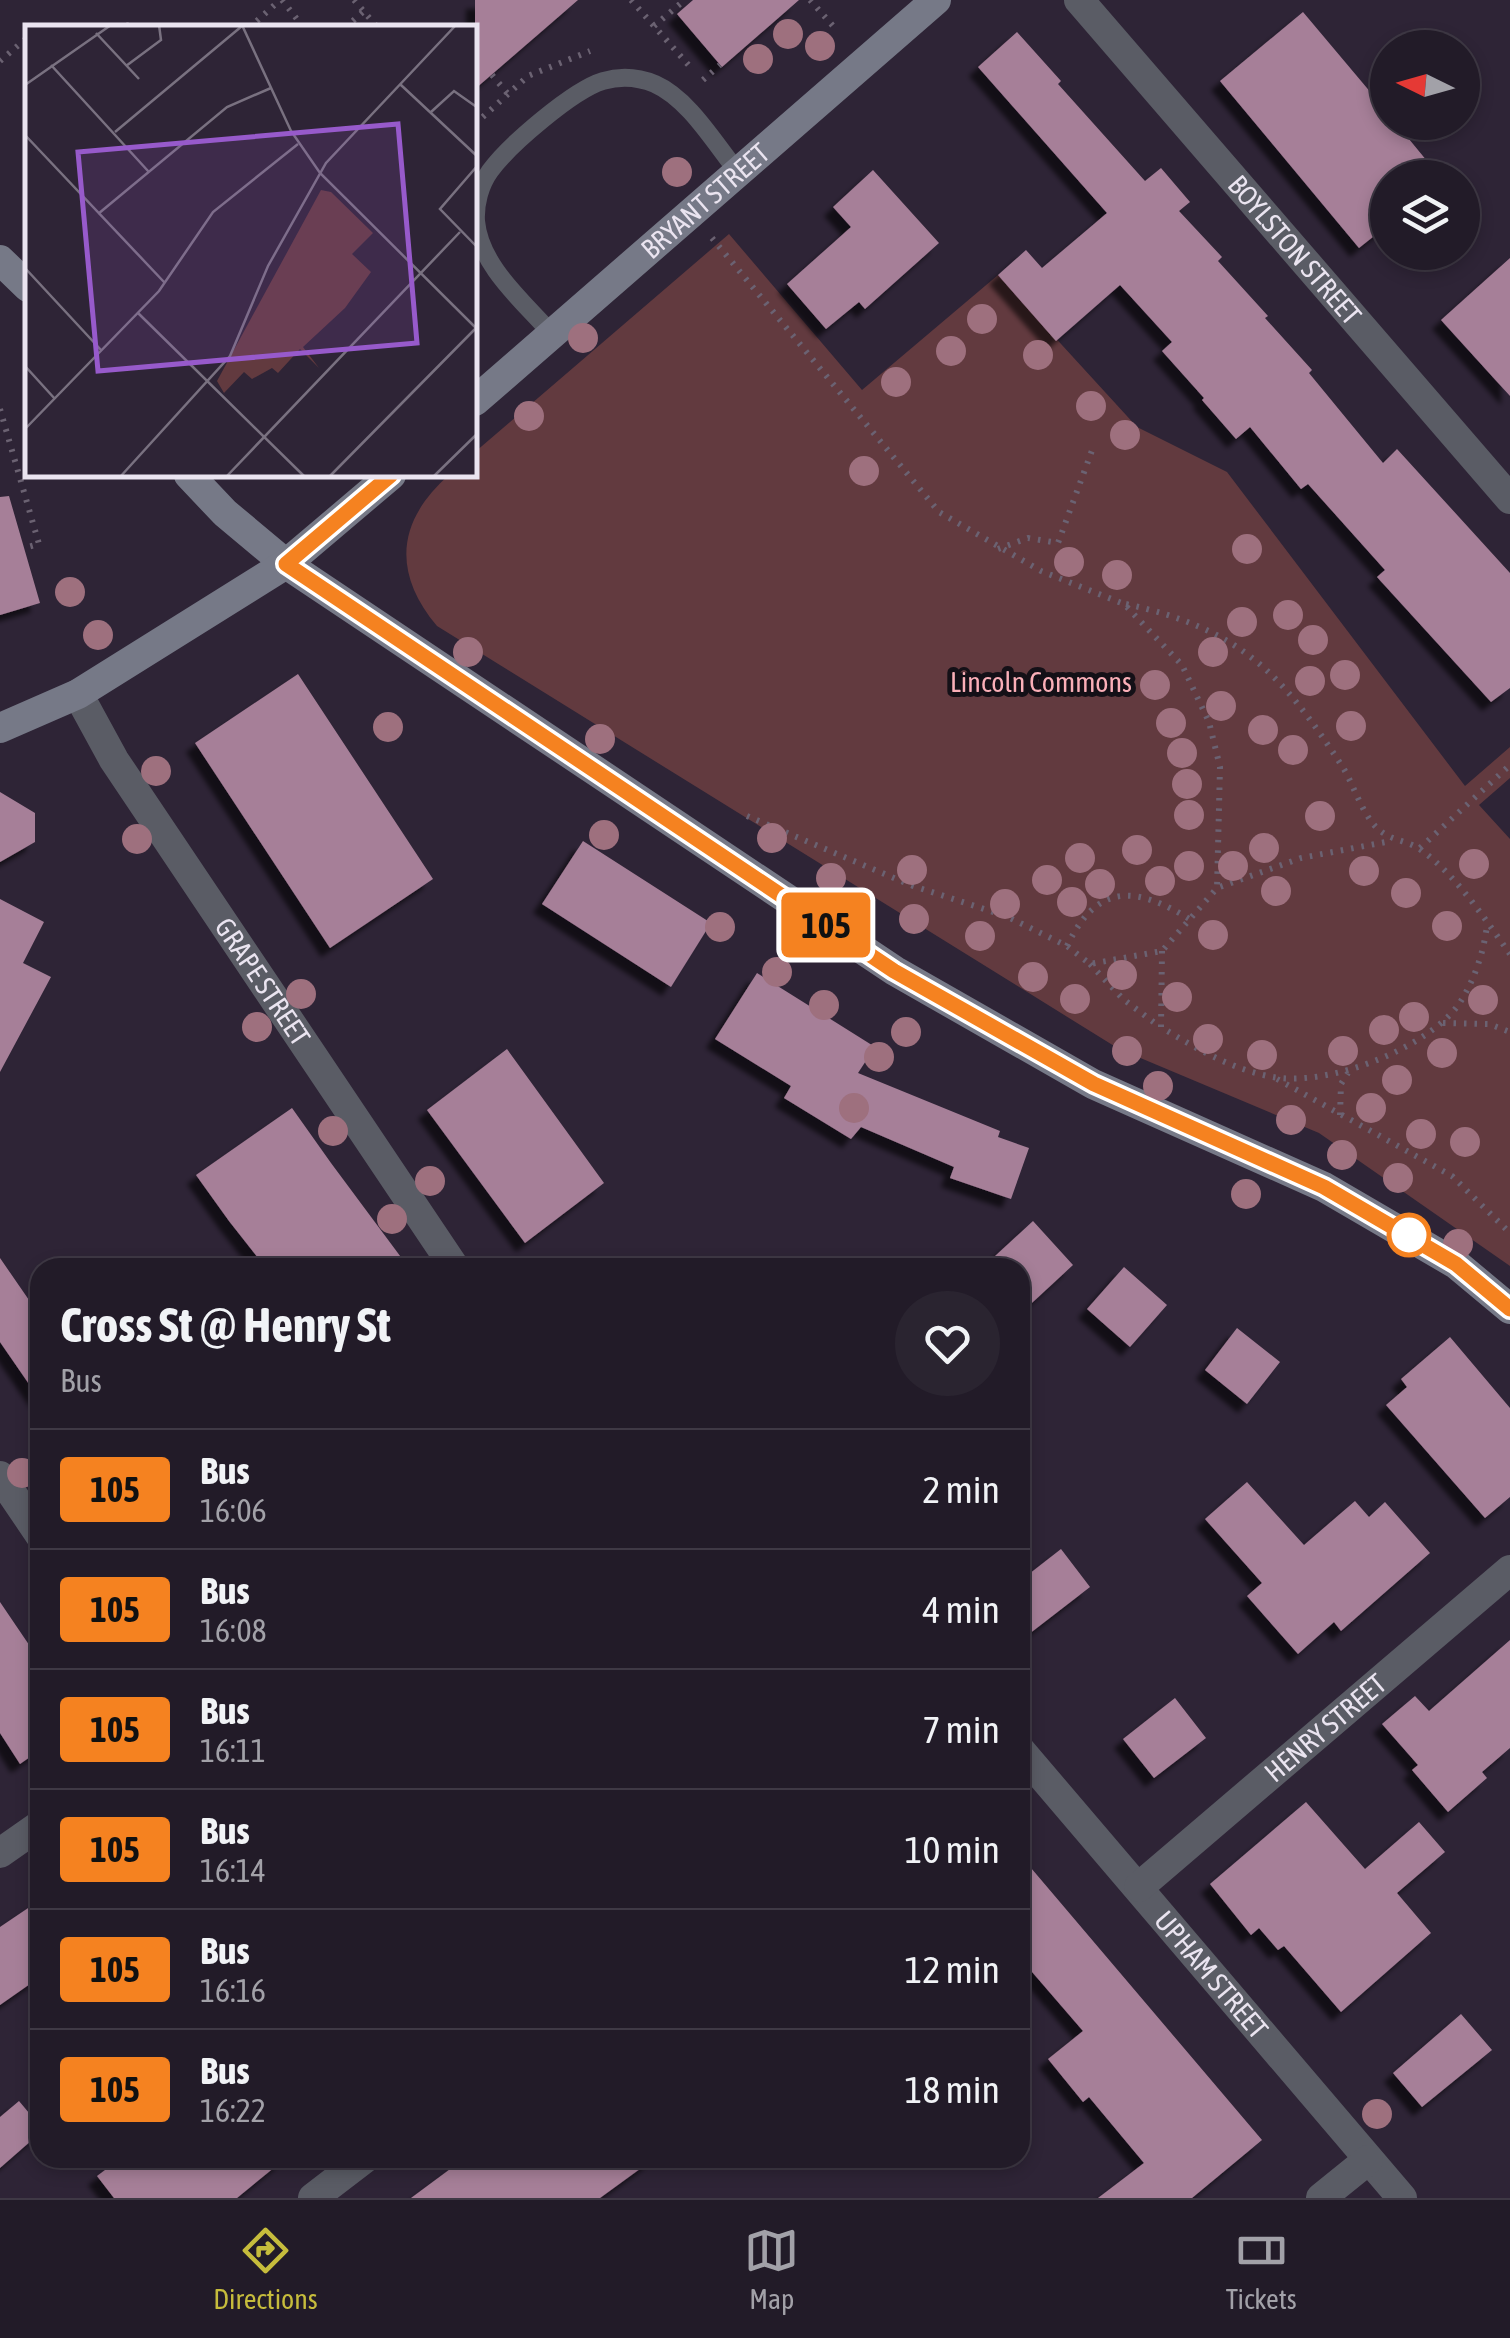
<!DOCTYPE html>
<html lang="en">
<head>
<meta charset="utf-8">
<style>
	:root { --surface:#221b28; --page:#2a2430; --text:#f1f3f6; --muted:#a2a1a8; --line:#3f3945; --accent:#c6bc3c }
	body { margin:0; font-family:"Asap Condensed",sans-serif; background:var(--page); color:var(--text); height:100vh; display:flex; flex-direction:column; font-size:38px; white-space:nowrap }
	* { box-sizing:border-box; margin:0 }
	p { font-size:32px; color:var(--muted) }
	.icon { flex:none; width:55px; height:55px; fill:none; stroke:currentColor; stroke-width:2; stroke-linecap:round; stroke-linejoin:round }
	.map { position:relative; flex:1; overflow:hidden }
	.side { position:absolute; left:30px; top:1258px; width:1000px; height:910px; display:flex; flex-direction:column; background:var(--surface); border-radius:30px; box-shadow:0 5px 15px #0003,0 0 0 2px var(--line) }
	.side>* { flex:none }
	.badge { padding:0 20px; border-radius:8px; font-size:35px; line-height:65px }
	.needle { width:65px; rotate:275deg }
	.fabs { position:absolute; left:1370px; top:30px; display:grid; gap:20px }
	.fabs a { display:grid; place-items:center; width:110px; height:110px; border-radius:50%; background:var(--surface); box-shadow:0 5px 15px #0003,0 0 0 2px var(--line); font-size:50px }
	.map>.badge { position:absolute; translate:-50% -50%; box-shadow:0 0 0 5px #fff }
	.round { display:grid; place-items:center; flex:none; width:105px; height:105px; border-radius:52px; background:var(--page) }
	.head { display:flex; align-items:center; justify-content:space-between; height:170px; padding:0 30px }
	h1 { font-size:48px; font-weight:700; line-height:75px }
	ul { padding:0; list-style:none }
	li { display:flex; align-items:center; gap:30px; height:120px; padding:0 30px; border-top:2px solid var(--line) }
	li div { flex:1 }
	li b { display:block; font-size:38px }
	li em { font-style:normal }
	li .badge { min-width:110px; font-weight:700; text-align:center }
	.tab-bar { display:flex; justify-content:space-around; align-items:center; height:140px; border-top:2px solid var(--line); background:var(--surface); font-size:28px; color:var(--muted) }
	.tab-bar a { display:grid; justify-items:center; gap:5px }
	.tab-bar .on { color:var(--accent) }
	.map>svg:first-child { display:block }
</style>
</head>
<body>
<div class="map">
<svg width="1510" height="2198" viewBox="0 0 1510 2198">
	<defs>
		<filter id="shadow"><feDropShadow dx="-9" dy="9" stdDeviation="2.5" flood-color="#0009"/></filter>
	</defs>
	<rect width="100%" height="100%" fill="#2e2436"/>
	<path fill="#623a3f" d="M 729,234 L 862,390 L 998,275 L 1137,427 L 1227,472 L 1465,786 L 1510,747 L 1510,778 L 1479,805 L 1510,839 L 1510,1266 L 1319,1133 L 1119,1049 L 437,626 C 392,572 397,521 449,475 L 475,475 L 475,452 Z"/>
	<path fill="#a67f98" filter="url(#shadow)" d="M 475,0 L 578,0 L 475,89 Z
		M 693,0 L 799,0 L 722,67 L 677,14 Z
		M 1303,12 L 1388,113 L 1388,122 L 1395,122 L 1441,178 L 1388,178 L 1388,225 L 1359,248 L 1220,81 Z
		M 1017,32 L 1061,81 L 1058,84 L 1145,181 L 1161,168 L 1190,202 L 1179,211 L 1222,257 L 1218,261 L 1268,316 L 1265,318 L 1312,370 L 1309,373 L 1383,463 L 1397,449 L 1510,573 L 1510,688 L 1491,702 L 1377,577 L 1385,570 L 1308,484 L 1301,489 L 1250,427 L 1236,439 L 1202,400 L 1204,398 L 1162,351 L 1172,342 L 1120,285 L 1056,341 L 998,275 L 1026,250 L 1042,268 L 1107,213 L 978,67 Z
		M 873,170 L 939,243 L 865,309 L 859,302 L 826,329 L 787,284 L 851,227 L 833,207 Z
		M 1510,258 L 1510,396 L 1441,320 Z
		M 9,496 L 40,603 L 0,615 L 0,497 Z
		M 298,674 L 433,879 L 330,948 L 195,743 Z
		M 0,792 L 35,813 L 35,842 L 0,862 Z
		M 583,841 L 711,923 L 671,987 L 542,904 Z
		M 0,899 L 44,922 L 23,963 L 51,977 L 0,1072 Z
		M 757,973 L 875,1047 L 858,1073 L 1000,1131 L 998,1137 L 1029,1148 L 1011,1199 L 950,1178 L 954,1167 L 861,1127 L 851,1139 L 784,1098 L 791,1086 L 715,1039 Z
		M 507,1049 L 604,1183 L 525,1243 L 427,1110 Z
		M 292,1108 L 331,1163 L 409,1268 L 266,1268 L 229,1221 L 196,1175 Z
		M 1033,1221 L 1073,1265 L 1020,1314 L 1020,1268 L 982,1268 Z
		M 0,1258 L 40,1316 L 40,1400 L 0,1342 Z
		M 1124,1267 L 1167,1305 L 1130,1347 L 1087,1309 Z
		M 1237,1328 L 1280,1362 L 1247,1404 L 1205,1370 Z
		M 1450,1337 L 1510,1408 L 1510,1497 L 1485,1518 L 1386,1405 L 1407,1387 L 1401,1379 Z
		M 1247,1482 L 1304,1545 L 1355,1501 L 1369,1517 L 1385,1502 L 1430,1553 L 1341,1631 L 1334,1622 L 1298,1654 L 1247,1596 L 1262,1583 L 1205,1519 Z
		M 1061,1549 L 1090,1587 L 1020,1641 L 1020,1581 Z
		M 0,1602 L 40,1661 L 40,1750 L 20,1764 L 0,1733 Z
		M 1510,1640 L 1510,1748 L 1482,1772 L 1487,1778 L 1448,1812 L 1412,1770 L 1418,1765 L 1382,1724 L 1415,1696 L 1429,1711 Z
		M 1175,1698 L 1206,1738 L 1154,1778 L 1123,1739 Z
		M 1306,1802 L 1365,1869 L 1419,1822 L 1445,1852 L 1397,1893 L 1431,1933 L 1341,2012 L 1284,1946 L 1278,1950 L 1259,1928 L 1251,1935 L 1210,1884 Z
		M 1020,1855 L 1262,2140 L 1192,2198 L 1098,2198 L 1144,2163 L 1089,2097 L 1083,2102 L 1048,2059 L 1083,2031 L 1020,1958 Z
		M 40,1900 L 40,1977 L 0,2005 L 0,1927 Z
		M 1461,2014 L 1492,2050 L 1422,2107 L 1393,2073 Z
		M 19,2101 L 40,2126 L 40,2133 L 0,2168 L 0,2117 Z
		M 121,2158 L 286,2158 L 237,2198 L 114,2198 L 97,2176 Z
		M 465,2158 L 655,2158 L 600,2198 L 411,2198 Z"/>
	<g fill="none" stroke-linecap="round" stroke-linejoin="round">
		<path stroke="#6b6272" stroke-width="6" stroke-dasharray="2.5 8" stroke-linecap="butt" d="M 282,0 L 304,28
			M 354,0 L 378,28
			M 631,0 L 692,69
			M 810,0 L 833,26
			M 126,25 L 143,28
			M 654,26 L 680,4 L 684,8
			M 249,28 L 280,0
			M 345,28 L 364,11
			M 0,61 L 28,37
			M 492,75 L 508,94
			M 703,80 L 720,65
			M 475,124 L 528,76 L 590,51
			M 712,238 L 939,512 L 1041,571 L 1124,604 L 1182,665 L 1209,722 L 1220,767 L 1217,888
			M 0,409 L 39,544 L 24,548
			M 998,549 L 1028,538 L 1058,543 L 1094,445
			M 1126,604 C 1239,629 1280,671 1342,766 C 1354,785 1360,809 1375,826 C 1390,842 1406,839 1421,850 C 1456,875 1485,919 1510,954
			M 747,816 L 913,886 L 1006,916 L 1067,946 L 1090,964 L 1162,951 L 1217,888 L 1301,858 L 1391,841
			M 1420,848 L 1510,765
			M 1067,946 C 1097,883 1135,885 1191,920
			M 1162,951 L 1161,1027 C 1195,1048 1233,1070 1273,1077 C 1327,1087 1427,1049 1459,1004 C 1474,981 1484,952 1487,925
			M 1090,964 L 1123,999 L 1160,1027
			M 1443,1023 L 1489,1024 L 1510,1032
			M 1277,1079 L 1452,1176 L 1510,1233
			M 1340,1115 L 1341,1084 L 1348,1073"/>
		<path stroke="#5a5c65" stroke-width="18" d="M 551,333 C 523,301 480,266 476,221 C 475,204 480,185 490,171 C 509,145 573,90 603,81 C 620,76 638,77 655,84 C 689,99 715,144 738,172"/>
		<g stroke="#5a5c65" stroke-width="30">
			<path id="s1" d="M 1079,0 L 1510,499"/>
			<path id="s2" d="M 78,694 L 114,760 L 455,1268"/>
			<path d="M 0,1476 L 40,1535"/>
			<path id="s3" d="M 1020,1750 L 1402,2198"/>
			<path d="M 0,1853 L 40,1825"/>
			<path id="s4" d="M 1139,1887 L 1510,1570"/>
			<path d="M 313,2198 L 365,2158"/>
			<path d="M 1321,2198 L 1368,2160"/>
		</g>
		<g stroke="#767987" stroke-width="30">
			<path d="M 0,260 L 28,287"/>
			<path id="s5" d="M 475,401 L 936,0"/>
			<path d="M 189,475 L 225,513 L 286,564 L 895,971 L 1093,1084 L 1324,1187 L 1456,1264 L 1510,1309"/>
			<path d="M 0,728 L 78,694 L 286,564 L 391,475"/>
		</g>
	</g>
	<g fill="#9e707e">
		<circle cx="788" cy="34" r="15"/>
		<circle cx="820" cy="46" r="15"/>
		<circle cx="758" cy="59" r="15"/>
		<circle cx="677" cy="172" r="15"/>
		<circle cx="982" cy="319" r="15"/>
		<circle cx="583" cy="338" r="15"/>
		<circle cx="951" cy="351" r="15"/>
		<circle cx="1038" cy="355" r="15"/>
		<circle cx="896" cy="382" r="15"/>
		<circle cx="1091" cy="406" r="15"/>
		<circle cx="529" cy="416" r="15"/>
		<circle cx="1125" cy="435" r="15"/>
		<circle cx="864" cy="471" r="15"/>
		<circle cx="1247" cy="549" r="15"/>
		<circle cx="1069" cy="562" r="15"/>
		<circle cx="1117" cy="575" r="15"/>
		<circle cx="70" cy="592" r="15"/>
		<circle cx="1288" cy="615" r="15"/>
		<circle cx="1242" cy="622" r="15"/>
		<circle cx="98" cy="635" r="15"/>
		<circle cx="1313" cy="640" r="15"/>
		<circle cx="468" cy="652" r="15"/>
		<circle cx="1213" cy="652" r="15"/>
		<circle cx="1345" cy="675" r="15"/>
		<circle cx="1310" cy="681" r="15"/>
		<circle cx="1155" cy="685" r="15"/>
		<circle cx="1221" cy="706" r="15"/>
		<circle cx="1171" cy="723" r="15"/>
		<circle cx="1351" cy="726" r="15"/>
		<circle cx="388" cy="727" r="15"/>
		<circle cx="1263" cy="730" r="15"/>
		<circle cx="600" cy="739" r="15"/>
		<circle cx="1293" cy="750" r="15"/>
		<circle cx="1182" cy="753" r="15"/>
		<circle cx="156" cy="771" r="15"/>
		<circle cx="1187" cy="784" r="15"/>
		<circle cx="1189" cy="815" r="15"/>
		<circle cx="1320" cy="816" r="15"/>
		<circle cx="604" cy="835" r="15"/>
		<circle cx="772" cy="838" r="15"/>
		<circle cx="137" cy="839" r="15"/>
		<circle cx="1264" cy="848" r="15"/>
		<circle cx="1137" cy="850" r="15"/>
		<circle cx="1080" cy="858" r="15"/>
		<circle cx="1474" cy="864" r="15"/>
		<circle cx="1189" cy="866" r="15"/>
		<circle cx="1233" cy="866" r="15"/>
		<circle cx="912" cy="870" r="15"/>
		<circle cx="1364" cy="871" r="15"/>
		<circle cx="831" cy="878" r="15"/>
		<circle cx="1047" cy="880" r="15"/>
		<circle cx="1160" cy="881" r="15"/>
		<circle cx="1100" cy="884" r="15"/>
		<circle cx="1276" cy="891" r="15"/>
		<circle cx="1406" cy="893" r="15"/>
		<circle cx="1072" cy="902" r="15"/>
		<circle cx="1005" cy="904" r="15"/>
		<circle cx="914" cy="919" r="15"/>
		<circle cx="1447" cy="926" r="15"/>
		<circle cx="720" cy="927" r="15"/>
		<circle cx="1213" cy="935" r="15"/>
		<circle cx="980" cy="936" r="15"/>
		<circle cx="777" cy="972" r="15"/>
		<circle cx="1122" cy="975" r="15"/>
		<circle cx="1033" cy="977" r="15"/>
		<circle cx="301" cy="994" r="15"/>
		<circle cx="1177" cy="997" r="15"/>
		<circle cx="1075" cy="999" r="15"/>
		<circle cx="1483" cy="1000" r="15"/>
		<circle cx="824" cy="1005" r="15"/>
		<circle cx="1414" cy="1017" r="15"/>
		<circle cx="257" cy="1027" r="15"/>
		<circle cx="1384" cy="1030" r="15"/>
		<circle cx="906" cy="1032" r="15"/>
		<circle cx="1208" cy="1039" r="15"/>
		<circle cx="1127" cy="1051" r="15"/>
		<circle cx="1343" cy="1051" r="15"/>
		<circle cx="1442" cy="1053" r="15"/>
		<circle cx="1262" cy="1055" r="15"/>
		<circle cx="879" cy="1057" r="15"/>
		<circle cx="1397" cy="1080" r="15"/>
		<circle cx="1158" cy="1086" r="15"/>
		<circle cx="854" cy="1108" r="15"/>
		<circle cx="1371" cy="1108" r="15"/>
		<circle cx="1291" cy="1120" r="15"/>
		<circle cx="333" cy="1131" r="15"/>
		<circle cx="1421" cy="1134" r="15"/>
		<circle cx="1465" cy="1142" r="15"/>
		<circle cx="1342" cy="1155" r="15"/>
		<circle cx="1398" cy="1178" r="15"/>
		<circle cx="430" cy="1181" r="15"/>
		<circle cx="1246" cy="1194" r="15"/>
		<circle cx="392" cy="1219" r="15"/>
		<circle cx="1458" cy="1244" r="15"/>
		<circle cx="22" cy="1473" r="15"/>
		<circle cx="1377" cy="2114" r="15"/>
	</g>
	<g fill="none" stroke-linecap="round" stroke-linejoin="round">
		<defs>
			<path id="line" d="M 391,475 L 286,564 L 894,971 L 1094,1084 L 1324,1187 L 1456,1264 L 1510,1309"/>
		</defs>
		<use href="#line" stroke="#fff" stroke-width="22"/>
		<use href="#line" stroke="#f58220" stroke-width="15"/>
	</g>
	<circle fill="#fff" stroke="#f58220" stroke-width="5" cx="1409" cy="1235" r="20"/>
	<g text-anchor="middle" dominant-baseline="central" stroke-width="10" stroke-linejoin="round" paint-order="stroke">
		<g font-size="28" fill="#eae4f0" stroke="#141017">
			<text stroke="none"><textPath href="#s5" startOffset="305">BRYANT STREET</textPath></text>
			<text stroke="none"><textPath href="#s1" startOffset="330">BOYLSTON STREET</textPath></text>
			<text stroke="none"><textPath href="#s2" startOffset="342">GRAPE STREET</textPath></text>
			<text stroke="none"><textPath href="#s4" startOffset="245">HENRY STREET</textPath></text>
			<text stroke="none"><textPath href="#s3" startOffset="295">UPHAM STREET</textPath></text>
		</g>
		<g font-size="28" fill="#faafb8" stroke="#141017">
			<text x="1041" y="682">Lincoln Commons</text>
		</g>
	</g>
	<g transform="translate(25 25)">
		<rect width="452" height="452" fill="#2e2436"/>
		<path d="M 296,165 L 306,167 L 348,208 L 327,229 L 346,247 L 320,283 L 278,322 L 294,343 L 275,324 L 253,348 L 247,343 L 227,354 L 219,347 L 199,368 L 192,356 Z" fill="#623a3f"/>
		<path fill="none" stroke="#797180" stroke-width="2.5" d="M 217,0 L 266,106 L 295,148 L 453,305M 71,8 L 114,54M 26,40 L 123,146M 101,41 L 136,15 L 134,0M 0,60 L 86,0M 376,60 L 453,132M 406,87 L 429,66 L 453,83M 90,107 L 217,1M 0,110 L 139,257M 453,140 L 415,184 L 453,223M 73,189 L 202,82 L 246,63M 0,243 L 76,325M 113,288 L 280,452M 0,341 L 30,374M 0,404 L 134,266 L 188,187 L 273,119M 95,452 L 205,331 L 243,241 L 301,138 L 431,0M 201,452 L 435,207M 304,452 L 452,302M 408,452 L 453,408"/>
		<path fill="#975acb" fill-opacity="0.15" stroke="#975acb" stroke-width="5" d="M 373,99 L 392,318 L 73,346 L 53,127 Z"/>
		<rect width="452" height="452" fill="none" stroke="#eae4f0" stroke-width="5"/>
	</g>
</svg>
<div class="fabs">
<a><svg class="needle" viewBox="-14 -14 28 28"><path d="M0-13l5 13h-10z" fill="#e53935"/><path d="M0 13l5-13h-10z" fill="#a2a1a8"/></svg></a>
<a><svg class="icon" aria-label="layers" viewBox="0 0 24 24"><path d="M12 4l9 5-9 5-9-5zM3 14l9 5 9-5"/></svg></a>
</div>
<b class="badge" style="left:826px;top:925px;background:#f58220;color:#111">105</b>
<section class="side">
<div class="head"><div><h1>Cross St @ Henry St</h1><p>Bus</p></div><a class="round"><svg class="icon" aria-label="heart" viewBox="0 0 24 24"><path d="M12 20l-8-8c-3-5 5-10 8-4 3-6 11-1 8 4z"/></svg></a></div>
<ul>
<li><span class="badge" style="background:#f58220;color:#111">105</span><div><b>Bus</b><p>16:06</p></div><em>2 min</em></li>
<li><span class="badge" style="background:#f58220;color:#111">105</span><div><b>Bus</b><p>16:08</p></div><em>4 min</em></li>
<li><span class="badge" style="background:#f58220;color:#111">105</span><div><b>Bus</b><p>16:11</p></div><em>7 min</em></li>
<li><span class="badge" style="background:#f58220;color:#111">105</span><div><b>Bus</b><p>16:14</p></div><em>10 min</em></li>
<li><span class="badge" style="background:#f58220;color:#111">105</span><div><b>Bus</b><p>16:16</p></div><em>12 min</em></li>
<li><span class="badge" style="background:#f58220;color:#111">105</span><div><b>Bus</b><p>16:22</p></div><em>18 min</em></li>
</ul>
</section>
</div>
<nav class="tab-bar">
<a class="on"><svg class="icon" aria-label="directions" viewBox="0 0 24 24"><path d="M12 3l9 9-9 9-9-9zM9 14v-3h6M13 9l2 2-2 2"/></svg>Directions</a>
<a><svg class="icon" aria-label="map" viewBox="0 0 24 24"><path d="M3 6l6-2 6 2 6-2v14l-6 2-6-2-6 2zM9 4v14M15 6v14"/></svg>Map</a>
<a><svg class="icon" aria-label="tickets" viewBox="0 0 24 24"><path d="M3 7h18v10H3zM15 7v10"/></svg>Tickets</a>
</nav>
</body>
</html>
